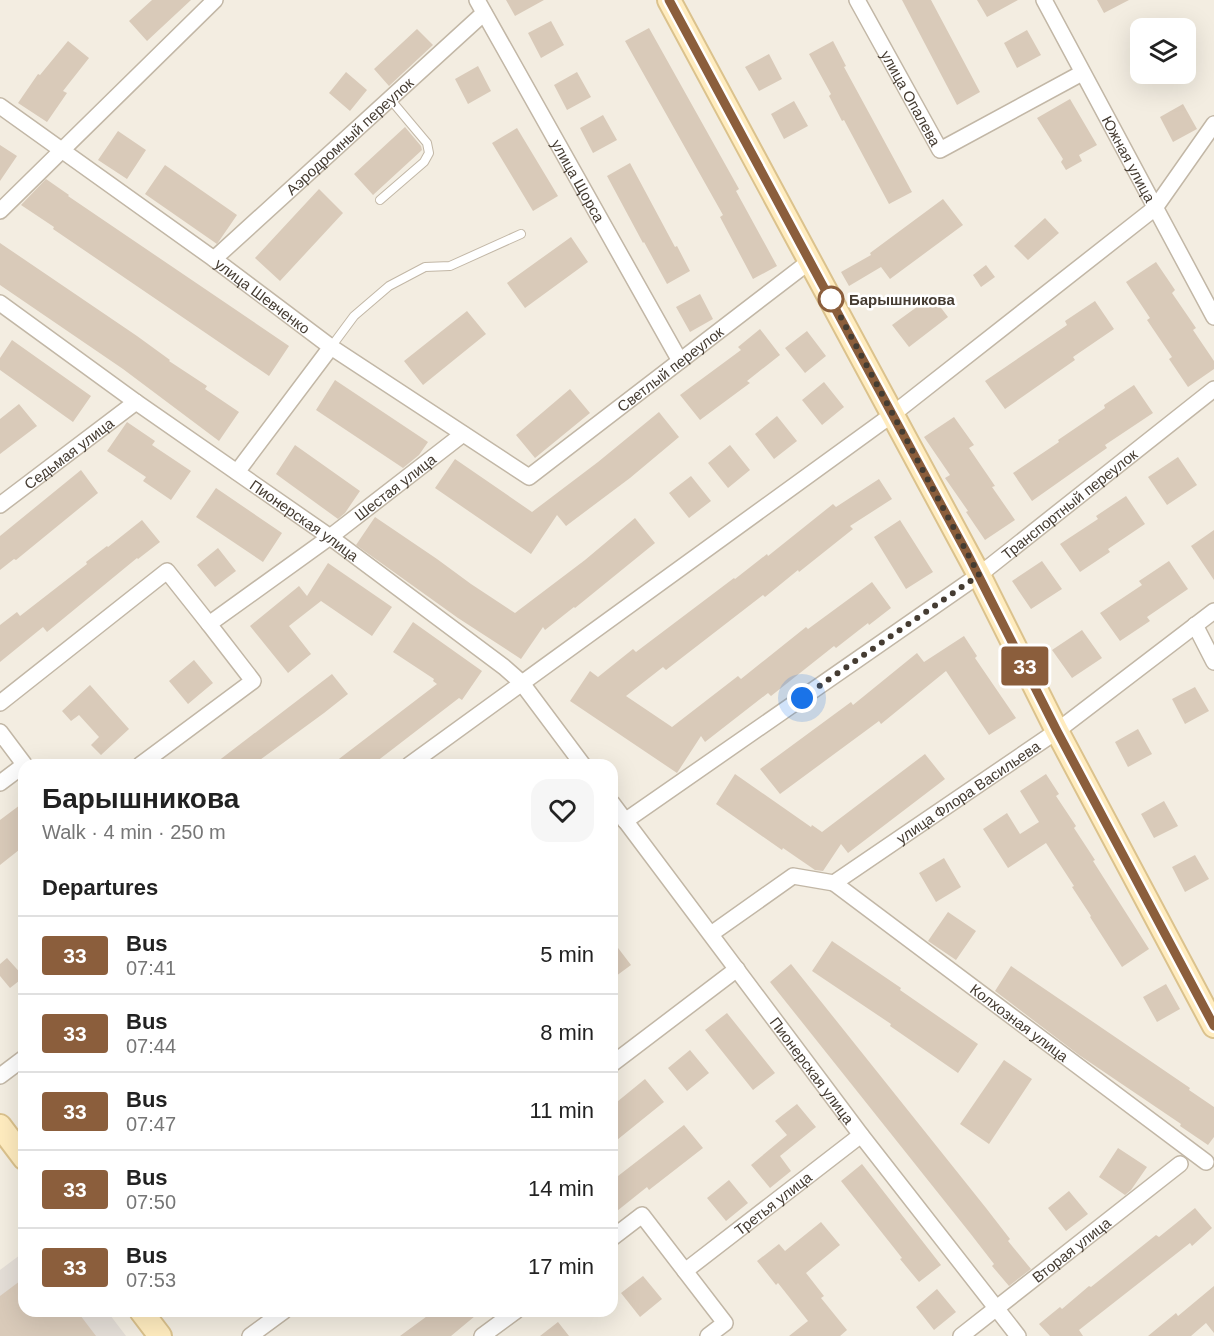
<!DOCTYPE html>
<html lang="en">
<head>
<meta charset="utf-8">
<style>
	:root { --surface:#fff; --page:#f6f6f6; --text:#222; --muted:#767676; --line:#e0e0e0 }
	body { margin:0; font-family:Helvetica,sans-serif; background:var(--page); color:var(--text); height:100vh; display:flex; flex-direction:column; font-size:22px; white-space:nowrap }
	* { box-sizing:border-box; margin:0 }
	p { font-size:20px; color:var(--muted) }
	.icon { flex:none; width:33px; height:33px; fill:none; stroke:currentColor; stroke-width:2; stroke-linecap:round; stroke-linejoin:round }
	.map { position:relative; flex:1; overflow:hidden }
	.side { position:absolute; left:18px; top:759px; width:600px; height:558px; display:flex; flex-direction:column; background:var(--surface); border-radius:18px; box-shadow:0 6px 24px #0002 }
	.side>* { flex:none }
	.badge { padding:0 12px; border-radius:4px; font-size:21px; line-height:39px }
	.fabs { position:absolute; left:1130px; top:18px; display:grid; gap:12px }
	.fabs a { display:grid; place-items:center; width:66px; height:66px; border-radius:12px; background:var(--surface); box-shadow:0 6px 24px #0002; font-size:30px }
	.you { position:absolute; width:30px; height:30px; margin:-15px; border:4px solid #fff; border-radius:50%; background:#1a73e8; box-shadow:0 0 0 9px #1a73e833 }
	.map>.badge { position:absolute; translate:-50% -50%; box-shadow:0 0 0 3px #fff }
	h2 { padding:0 24px; font-size:22px; line-height:54px }
	.round { display:grid; place-items:center; flex:none; width:63px; height:63px; border-radius:18px; background:var(--page) }
	.summary { display:flex; align-items:center; justify-content:space-between; height:102px; padding:0 24px }
	h1 { font-size:28px; font-weight:700; line-height:45px }
	ul { padding:0; list-style:none }
	li { display:flex; align-items:center; gap:18px; height:78px; padding:0 24px; border-top:2px solid var(--line) }
	li div { flex:1 }
	li b { display:block; font-size:22px }
	li em { font-style:normal }
	li .badge { min-width:66px; font-weight:700; text-align:center }
	.map>svg:first-child { display:block }
</style>
</head>
<body>
<div class="map">
<svg width="1214" height="1336" viewBox="0 0 1214 1336">
	<rect width="100%" height="100%" fill="#f3ede1"/>
	<path fill="#e4ded7" d="M 24,1252 L 24,1311 L 107,1311 L 126,1336 L 0,1336 L 0,1270 Z"/>
	<path fill="#d9cab9" d="M 152,0 L 191,0 L 147,41 L 129,21 Z
		M 506,0 L 544,0 L 515,16 Z
		M 902,0 L 931,0 L 980,92 L 957,105 Z
		M 977,0 L 1018,0 L 987,17 Z
		M 1097,0 L 1129,0 L 1104,13 Z
		M 551,21 L 564,45 L 541,58 L 528,33 Z
		M 649,28 L 739,189 L 736,191 L 777,266 L 753,279 L 720,217 L 723,215 L 625,41 Z
		M 417,29 L 433,45 L 389,86 L 374,69 Z
		M 1027,30 L 1041,55 L 1017,68 L 1004,43 Z
		M 68,41 L 89,58 L 63,91 L 67,93 L 47,122 L 18,103 L 38,74 L 40,75 Z
		M 833,41 L 846,66 L 844,67 L 912,192 L 889,204 L 844,120 L 842,121 L 829,96 L 831,94 L 809,54 Z
		M 769,54 L 782,79 L 759,91 L 745,67 Z
		M 478,66 L 491,91 L 468,104 L 455,79 Z
		M 346,72 L 367,90 L 350,111 L 329,93 Z
		M 577,72 L 591,97 L 567,110 L 554,85 Z
		M 1070,99 L 1097,145 L 1079,155 L 1082,161 L 1066,170 L 1061,162 L 1063,159 L 1037,118 Z
		M 794,101 L 808,126 L 784,139 L 771,114 Z
		M 1183,104 L 1197,129 L 1173,142 L 1160,117 Z
		M 603,115 L 617,140 L 593,153 L 580,128 Z
		M 405,127 L 421,146 L 422,150 L 373,195 L 354,174 Z
		M 517,128 L 558,196 L 533,211 L 492,143 Z
		M 118,131 L 146,150 L 127,179 L 98,160 Z
		M 0,145 L 17,156 L 0,181 Z
		M 630,163 L 675,247 L 677,246 L 690,271 L 667,284 L 644,242 L 643,243 L 607,176 Z
		M 165,165 L 237,215 L 217,244 L 145,194 Z
		M 46,179 L 69,195 L 68,196 L 289,346 L 269,376 L 53,229 L 54,227 L 21,205 Z
		M 319,189 L 343,213 L 280,281 L 255,258 Z
		M 943,199 L 963,225 L 890,279 L 881,267 L 849,286 L 841,272 L 871,255 L 870,253 Z
		M 1045,218 L 1059,233 L 1028,260 L 1014,246 Z
		M 571,237 L 588,262 L 525,308 L 507,283 Z
		M 0,243 L 137,336 L 170,360 L 169,361 L 207,386 L 205,389 L 239,412 L 219,441 L 123,369 L 0,285 Z
		M 1156,262 L 1175,290 L 1172,293 L 1196,328 L 1193,330 L 1214,361 L 1214,369 L 1188,387 L 1169,359 L 1172,357 L 1147,320 L 1150,318 L 1126,282 Z
		M 986,265 L 995,277 L 981,287 L 973,275 Z
		M 700,294 L 713,319 L 690,332 L 676,307 Z
		M 932,296 L 948,317 L 909,347 L 892,325 Z
		M 1095,301 L 1114,329 L 1073,357 L 1075,360 L 1005,409 L 985,381 L 1067,325 L 1065,321 Z
		M 467,311 L 486,334 L 423,385 L 404,361 Z
		M 760,329 L 780,355 L 747,381 L 750,383 L 700,420 L 680,395 L 741,350 L 738,347 Z
		M 807,331 L 826,356 L 805,373 L 785,348 Z
		M 12,340 L 91,396 L 73,422 L 0,370 L 0,358 Z
		M 335,380 L 428,442 L 419,455 L 403,468 L 316,410 Z
		M 824,382 L 844,407 L 822,425 L 802,400 Z
		M 1134,385 L 1153,413 L 1105,445 L 1107,448 L 1032,501 L 1013,473 L 1059,442 L 1058,440 L 1105,408 L 1104,405 Z
		M 570,389 L 590,413 L 535,458 L 516,435 Z
		M 19,404 L 37,426 L 0,454 L 0,419 Z
		M 659,412 L 679,437 L 630,478 L 566,526 L 557,515 L 531,554 L 435,488 L 455,459 L 532,512 L 598,462 Z
		M 777,416 L 797,441 L 774,459 L 755,434 Z
		M 954,417 L 974,445 L 969,448 L 995,486 L 992,487 L 1015,520 L 985,540 L 966,512 L 968,511 L 945,478 L 950,475 L 924,437 Z
		M 127,422 L 155,441 L 152,445 L 191,471 L 171,500 L 143,481 L 146,477 L 107,451 Z
		M 295,445 L 360,491 L 345,513 L 338,519 L 276,474 Z
		M 730,445 L 750,470 L 728,488 L 708,463 Z
		M 1178,457 L 1197,485 L 1167,505 L 1148,477 Z
		M 81,470 L 98,493 L 16,560 L 14,559 L 0,570 L 0,536 Z
		M 691,476 L 711,501 L 689,518 L 669,493 Z
		M 879,479 L 892,499 L 850,526 L 853,529 L 799,572 L 798,570 L 765,597 L 763,595 L 666,670 L 663,667 L 626,696 L 672,727 L 738,676 L 741,679 L 806,627 L 808,629 L 872,582 L 891,608 L 869,625 L 868,623 L 836,648 L 834,646 L 771,696 L 768,693 L 705,742 L 701,736 L 677,773 L 570,701 L 590,671 L 598,677 L 633,649 L 636,652 L 734,578 L 735,579 L 767,554 L 768,556 L 833,504 L 836,507 Z
		M 216,488 L 282,533 L 263,562 L 196,517 Z
		M 1126,496 L 1145,524 L 1108,549 L 1110,552 L 1080,572 L 1060,544 L 1098,519 L 1096,516 Z
		M 375,517 L 437,559 L 471,584 L 515,613 L 585,560 L 635,518 L 655,543 L 575,608 L 574,607 L 545,630 L 543,627 L 521,659 L 458,618 L 356,545 Z
		M 142,520 L 160,542 L 138,559 L 137,558 L 47,632 L 43,627 L 0,662 L 0,625 L 17,612 L 20,616 L 87,564 L 86,562 L 107,546 L 108,547 Z
		M 900,520 L 933,572 L 906,589 L 874,537 Z
		M 1214,530 L 1214,580 L 1191,546 Z
		M 218,548 L 236,571 L 215,587 L 197,565 Z
		M 1042,561 L 1062,589 L 1031,609 L 1012,581 Z
		M 1169,561 L 1188,589 L 1147,617 L 1150,621 L 1120,641 L 1100,613 L 1142,585 L 1139,581 Z
		M 328,563 L 392,607 L 372,636 L 321,601 L 289,626 L 311,654 L 288,673 L 250,626 L 299,586 L 307,596 Z
		M 413,622 L 482,671 L 462,700 L 459,698 L 372,765 L 331,765 L 437,684 L 433,681 L 434,679 L 393,652 Z
		M 1082,630 L 1102,658 L 1072,678 L 1052,650 Z
		M 964,636 L 977,656 L 975,658 L 1016,718 L 989,735 L 946,671 L 881,724 L 879,721 L 780,794 L 760,769 L 851,702 L 853,705 L 917,653 L 924,662 Z
		M 194,660 L 213,683 L 188,704 L 169,681 Z
		M 332,674 L 348,694 L 324,713 L 253,765 L 213,765 Z
		M 90,685 L 129,729 L 101,755 L 91,745 L 99,737 L 79,715 L 71,721 L 62,711 Z
		M 1195,687 L 1209,711 L 1185,724 L 1172,699 Z
		M 1138,729 L 1152,754 L 1128,767 L 1115,742 Z
		M 925,754 L 945,779 L 848,853 L 841,844 L 823,871 L 815,870 L 783,848 L 782,850 L 716,804 L 735,774 L 811,827 L 812,825 L 822,832 Z
		M 1046,774 L 1059,794 L 1056,796 L 1076,826 L 1074,828 L 1095,860 L 1093,861 L 1149,949 L 1122,967 L 1090,917 L 1091,916 L 1072,887 L 1074,886 L 1046,843 L 1008,868 L 983,829 L 1007,813 L 1020,834 L 1039,822 L 1020,791 Z
		M 1164,801 L 1178,826 L 1154,838 L 1141,814 Z
		M 24,802 L 24,846 L 0,865 L 0,820 Z
		M 1195,855 L 1209,879 L 1185,892 L 1172,867 Z
		M 944,858 L 961,887 L 936,902 L 919,873 Z
		M 948,912 L 976,931 L 956,960 L 928,941 Z
		M 612,940 L 631,965 L 612,979 Z
		M 832,941 L 901,988 L 900,990 L 978,1044 L 958,1073 L 890,1026 L 891,1024 L 812,971 Z
		M 7,958 L 24,977 L 10,988 L 0,976 L 0,964 Z
		M 791,964 L 986,1208 L 1010,1239 L 1008,1241 L 1031,1269 L 1009,1286 L 992,1266 L 994,1264 L 970,1233 L 770,982 Z
		M 1011,966 L 1190,1088 L 1189,1090 L 1214,1107 L 1214,1137 L 1208,1145 L 1180,1126 L 1181,1124 L 1079,1055 L 995,991 Z
		M 1166,984 L 1180,1009 L 1157,1022 L 1143,997 Z
		M 727,1013 L 775,1073 L 753,1090 L 705,1030 Z
		M 690,1050 L 709,1073 L 687,1091 L 668,1068 Z
		M 1004,1060 L 1032,1079 L 989,1144 L 960,1124 Z
		M 645,1079 L 664,1102 L 612,1144 L 612,1106 Z
		M 797,1104 L 816,1127 L 780,1156 L 791,1171 L 770,1188 L 751,1165 L 787,1135 L 775,1121 Z
		M 684,1125 L 703,1148 L 649,1190 L 647,1187 L 612,1215 L 612,1169 L 618,1176 Z
		M 1118,1148 L 1147,1167 L 1131,1190 L 1125,1195 L 1099,1177 Z
		M 862,1164 L 941,1265 L 919,1282 L 900,1259 L 902,1258 L 841,1181 Z
		M 729,1180 L 748,1203 L 726,1221 L 707,1198 Z
		M 1069,1191 L 1088,1214 L 1066,1231 L 1048,1208 Z
		M 1195,1208 L 1212,1228 L 1192,1246 L 1190,1243 L 1079,1330 L 1083,1336 L 1050,1336 L 1039,1324 L 1060,1307 L 1062,1309 L 1089,1286 L 1091,1287 L 1156,1235 L 1159,1237 Z
		M 821,1222 L 840,1245 L 806,1273 L 824,1296 L 821,1298 L 847,1330 L 840,1336 L 789,1336 L 808,1321 L 778,1283 L 776,1285 L 757,1261 L 779,1244 L 785,1251 Z
		M 643,1276 L 662,1299 L 640,1317 L 621,1293 Z
		M 24,1278 L 24,1311 L 77,1311 L 96,1336 L 0,1336 L 0,1296 Z
		M 1214,1286 L 1214,1333 L 1206,1323 L 1191,1336 L 1148,1336 L 1176,1313 L 1178,1316 Z
		M 937,1289 L 956,1312 L 934,1330 L 916,1307 Z
		M 434,1311 L 481,1311 L 451,1336 L 400,1336 Z
		M 558,1322 L 569,1336 L 540,1336 Z"/>
	<g fill="none" stroke-linecap="round" stroke-linejoin="round">
		<defs>
			<path id="lane" d="M 380,200 L 424,162 L 429,153 L 427,143 L 390,99
				M 331,347 L 354,316 L 389,286 L 425,267 L 450,266 L 521,234"/>
			<g id="street">
				<path id="s1" d="M 477,0 L 680,361"/>
				<path id="s2" d="M 857,0 L 940,150 L 1082,73"/>
				<path id="s3" d="M 1044,0 L 1214,317"/>
				<path id="s4" d="M 0,106 L 214,259 L 331,347 L 529,477 L 810,261"/>
				<path d="M 0,211 L 215,0"/>
				<path id="s5" d="M 214,259 L 484,13"/>
				<path id="s6" d="M 0,303 L 136,402 L 330,537 L 504,667 L 521,682 L 583,765"/>
				<path d="M 237,472 L 331,347"/>
				<path id="s7" d="M 0,505 L 136,402"/>
				<path d="M 1195,625 L 1214,662"/>
				<path d="M 0,703 L 167,571 L 209,624"/>
				<path d="M 0,732 L 24,764"/>
				<path id="s8" d="M 140,765 L 253,681 L 209,624 L 330,537 L 463,434"/>
				<path d="M 409,765 L 893,414 L 1155,208 L 1214,124"/>
				<path d="M 0,783 L 24,765"/>
				<path id="s9" d="M 612,803 L 861,1135 L 1018,1336"/>
				<path id="s10" d="M 625,821 L 979,575 L 1214,389"/>
				<path id="s11" d="M 834,883 L 1206,1162"/>
				<path id="s12" d="M 711,934 L 793,876 L 834,883 L 1057,731 L 1214,611"/>
				<path d="M 612,1064 L 737,969"/>
				<path d="M 0,1076 L 24,1058"/>
				<path d="M 612,1238 L 642,1215 L 725,1323 L 708,1336"/>
				<path id="s13" d="M 685,1271 L 861,1135"/>
				<path d="M 250,1336 L 284,1311"/>
				<path d="M 482,1336 L 516,1311"/>
				<path id="s14" d="M 961,1336 L 1180,1164"/>
			</g>
			<path id="secondary" d="M 669,0 L 979,575 L 1057,731 L 1214,1026
				M 0,1126 L 24,1158
				M 141,1311 L 160,1336"/>
		</defs>
		<use href="#lane" stroke="#c2b7a6" stroke-width="10"/>
		<use href="#street" stroke="#c2b7a6" stroke-width="18"/>
		<use href="#secondary" stroke="#dbc28d" stroke-width="26"/>
		<use href="#lane" stroke="#fff" stroke-width="8"/>
		<use href="#street" stroke="#fff" stroke-width="15"/>
		<use href="#secondary" stroke="#ffecbf" stroke-width="22"/>
	</g>
	<g fill="none" stroke-linecap="round" stroke-linejoin="round">
		<defs>
			<path id="line" d="M 669,0 L 968,555 L 1057,731 L 1214,1026"/>
		</defs>
		<use href="#line" stroke="#fff" stroke-width="14"/>
		<use href="#line" stroke="#8b5e3c" stroke-width="9"/>
		<path stroke="#453c32" stroke-width="6" stroke-dasharray="0 10.8" d="M 802,698 L 979,575 L 831,299"/>
	</g>
	<circle fill="#fff" stroke="#8b5e3c" stroke-width="3" cx="831" cy="299" r="12"/>
	<g text-anchor="middle" dominant-baseline="central" stroke-width="5" stroke-linejoin="round" paint-order="stroke">
		<g font-size="15" fill="#453c32" stroke="#fff">
			<text stroke="none"><textPath href="#s2" startOffset="112">улица Опалева</textPath></text>
			<text stroke="none"><textPath href="#s5" startOffset="183">Аэродромный переулок</textPath></text>
			<text stroke="none"><textPath href="#s3" startOffset="180">Южная улица</textPath></text>
			<text stroke="none"><textPath href="#s1" startOffset="207">улица Щорса</textPath></text>
			<text stroke="none"><textPath href="#s4" startOffset="324">улица Шевченко</textPath></text>
			<text stroke="none"><textPath href="#s4" startOffset="824">Светлый переулок</textPath></text>
			<text stroke="none"><textPath href="#s7" startOffset="86">Седьмая улица</textPath></text>
			<text stroke="none"><textPath href="#s8" startOffset="444">Шестая улица</textPath></text>
			<text stroke="none"><textPath href="#s10" startOffset="546">Транспортный переулок</textPath></text>
			<text stroke="none"><textPath href="#s6" startOffset="374">Пионерская улица</textPath></text>
			<text stroke="none"><textPath href="#s12" startOffset="304">улица Флора Васильева</textPath></text>
			<text stroke="none"><textPath href="#s11" startOffset="232">Колхозная улица</textPath></text>
			<text stroke="none"><textPath href="#s9" startOffset="334">Пионерская улица</textPath></text>
			<text stroke="none"><textPath href="#s13" startOffset="111">Третья улица</textPath></text>
			<text stroke="none"><textPath href="#s14" startOffset="140">Вторая улица</textPath></text>
		</g>
		<g font-size="15" font-weight="bold" fill="#453c32" stroke="#fff" text-anchor="start">
			<text x="849" y="299">Барышникова</text>
		</g>
	</g>
</svg>
<div class="fabs">
<a><svg class="icon" aria-label="layers" viewBox="0 0 24 24"><path d="M12 4l9 5-9 5-9-5zM3 14l9 5 9-5"/></svg></a>
</div>
<div class="you" style="left:802px;top:698px"></div>
<b class="badge" style="left:1025px;top:666px;background:#8b5e3c;color:#fff">33</b>
<section class="side">
<div class="summary"><div><h1>Барышникова</h1><p>Walk · 4 min · 250 m</p></div><a class="round"><svg class="icon" aria-label="heart" viewBox="0 0 24 24"><path d="M12 20l-8-8c-3-5 5-10 8-4 3-6 11-1 8 4z"/></svg></a></div>
<h2>Departures</h2>
<ul>
<li><span class="badge" style="background:#8b5e3c;color:#fff">33</span><div><b>Bus</b><p>07:41</p></div><em>5 min</em></li>
<li><span class="badge" style="background:#8b5e3c;color:#fff">33</span><div><b>Bus</b><p>07:44</p></div><em>8 min</em></li>
<li><span class="badge" style="background:#8b5e3c;color:#fff">33</span><div><b>Bus</b><p>07:47</p></div><em>11 min</em></li>
<li><span class="badge" style="background:#8b5e3c;color:#fff">33</span><div><b>Bus</b><p>07:50</p></div><em>14 min</em></li>
<li><span class="badge" style="background:#8b5e3c;color:#fff">33</span><div><b>Bus</b><p>07:53</p></div><em>17 min</em></li>
</ul>
</section>
</div>
</body>
</html>
